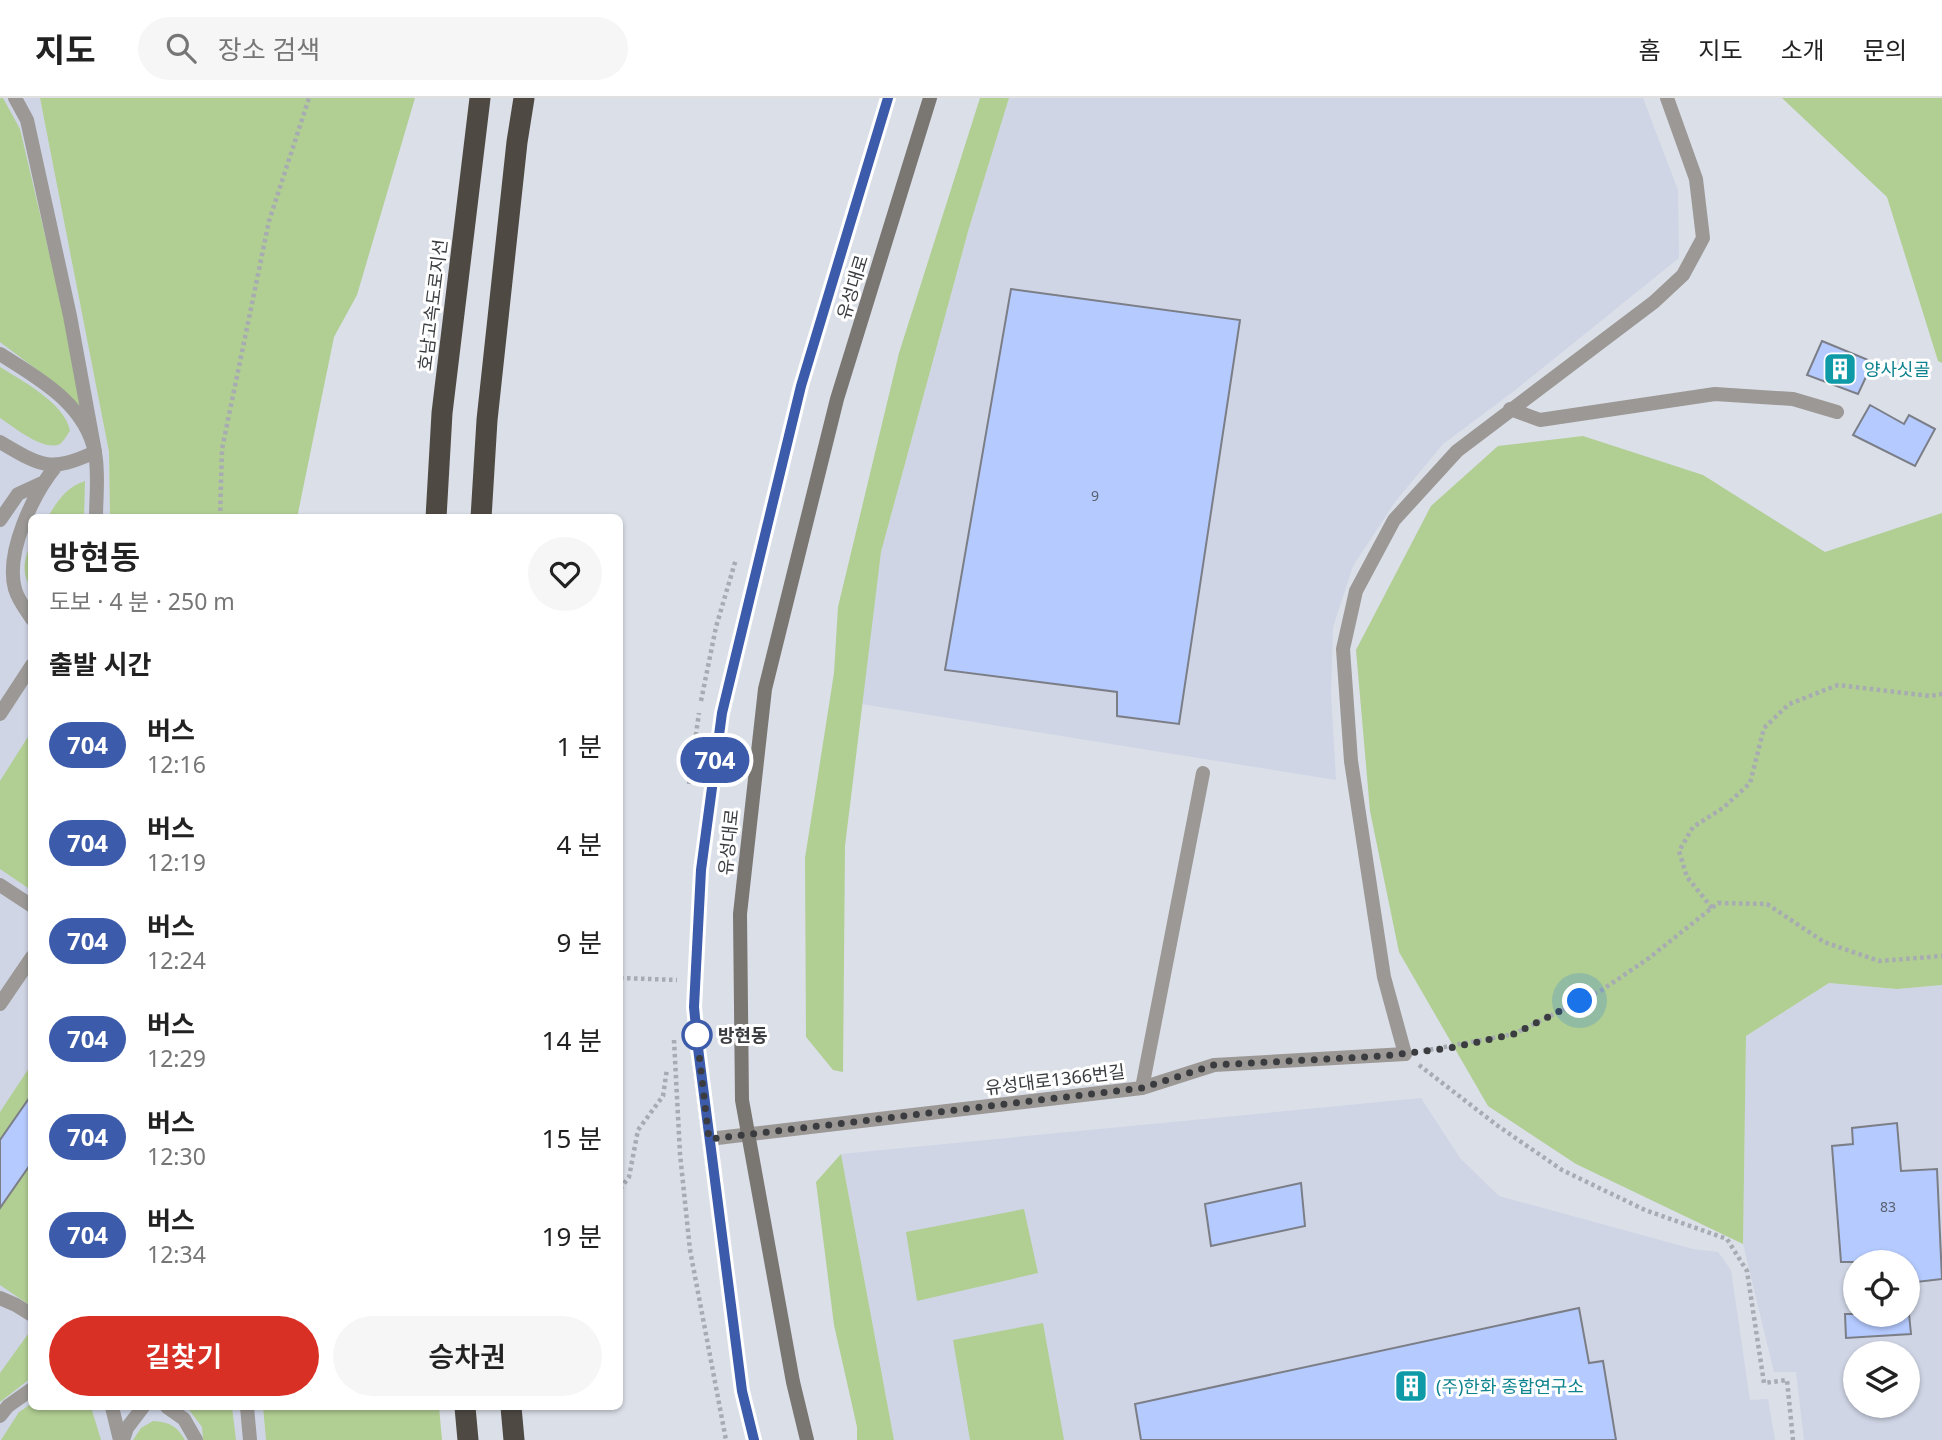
<!DOCTYPE html>
<html lang="ko">
<head>
<meta charset="utf-8">
<style>
	:root { --surface:#fff; --page:#f6f6f6; --text:#222; --muted:#767676; --line:#e0e0e0; --accent:#d93025 }
	body { margin:0; font-family:"Noto Sans","Noto Sans KR",sans-serif; background:var(--page); color:var(--text); height:100vh; display:flex; flex-direction:column; font-size:26px; white-space:nowrap }
	* { box-sizing:border-box; margin:0 }
	p { font-size:23px; color:var(--muted) }
	.icon { flex:none; width:38px; height:38px; fill:none; stroke:currentColor; stroke-width:2; stroke-linecap:round; stroke-linejoin:round }
	.map { position:relative; flex:1; overflow:hidden }
	.side { position:absolute; left:28px; top:416px; width:595px; height:896px; display:flex; flex-direction:column; background:var(--surface); border-radius:10px; box-shadow:0 2px 5px #0004 }
	.side>* { flex:none }
	.badge { padding:0 14px; border-radius:23px; font-size:24px; line-height:46px }
	.controls { position:absolute; left:1843px; top:1152px; display:grid; gap:14px }
	.controls a { display:grid; place-items:center; width:77px; height:77px; border-radius:50%; background:var(--surface); box-shadow:0 2px 5px #0004; font-size:35px }
	.you { position:absolute; width:35px; height:35px; margin:-18px; border:5px solid #fff; border-radius:50%; background:#1a73e8; box-shadow:0 0 0 10px #1a73e833 }
	.map>.badge { position:absolute; translate:-50% -50%; box-shadow:0 0 0 4px #fff }
	h2 { padding:0 21px; font-size:26px; line-height:63px }
	.round { display:grid; place-items:center; flex:none; width:74px; height:74px; border-radius:37px; background:var(--page) }
	.summary { display:flex; align-items:center; justify-content:space-between; height:119px; padding:0 21px }
	h1 { font-size:33px; font-weight:600; line-height:52px }
	.cta { display:flex; gap:14px; margin-top:auto; padding:14px 21px }
	.cta a { flex:1; height:80px; border-radius:42px; background:var(--accent); color:#fff; font-size:28px; font-weight:600; line-height:80px; text-align:center }
	.cta a+a { background:var(--page); color:var(--text) }
	ul { padding:0; list-style:none }
	li { display:flex; align-items:center; gap:21px; height:98px; padding:0 21px }
	li div { flex:1 }
	li b { display:block; font-size:26px }
	li em { font-style:normal }
	li .badge { min-width:77px; font-weight:700; text-align:center }
	header { display:flex; align-items:center; gap:42px; box-sizing:border-box; height:98px; padding:0 35px; background:var(--surface); border-bottom:2px solid var(--line) }
	header strong { font-size:33px }
	nav { display:flex; gap:38px; margin-inline-start:auto; font-size:24px }
	.search { width:490px; height:63px; background:var(--page); display:flex; align-items:center; gap:18px; box-sizing:border-box; padding:0 24px; border-radius:38px; color:var(--muted); font-size:26px }
	.map>svg:first-child { display:block }
</style>
</head>
<body>
<header>
<strong>지도</strong>
<div class="search"><svg class="icon" aria-label="search" viewBox="0 0 24 24"><circle cx="10" cy="10" r="6"/><path d="M15 15l6 6"/></svg>장소 검색</div>
<nav><a>홈</a><a>지도</a><a>소개</a><a>문의</a></nav>
</header>
<div class="map">
<svg width="1942" height="1342" viewBox="0 0 1942 1342">
	<rect width="100%" height="100%" fill="#dbdfe8"/>
	<path fill="#cfd5e5" fill-rule="evenodd" d="M 0,0 L 40,0 L 109,354 L 110,420 L 32,420 L 32,1309 L 263,1309 L 266,1342 L 0,1342 Z
		M 1009,0 L 1643,0 L 1678,92 L 1679,160 L 1514,293 L 1443,346 L 1395,404 L 1353,468 L 1333,529 L 1331,596 L 1336,682 L 861,606 L 881,454 L 969,130 Z
		M 1829,885 L 1897,891 L 1942,887 L 1942,1342 L 1804,1342 L 1796,1274 L 1774,1274 L 1743,1146 L 1746,938 ZM 1855,1164 L 1908,1164 L 1908,1216 L 1855,1216 ZM 1855,1255 L 1908,1255 L 1908,1307 L 1855,1307 Z
		M 1421,1000 L 1460,1060 L 1499,1098 L 1693,1151 L 1718,1154 L 1731,1172 L 1750,1302 L 1768,1301 L 1775,1342 L 894,1342 L 841,1056 Z"/>
	<path fill="#b1ce93" d="M 0,0 L 3,0 L 20,31 L 72,252 L 80,311 L 56,286 L 0,244 Z
		M 40,0 L 415,0 L 357,197 L 334,239 L 297,420 L 110,420 L 109,354 Z
		M 980,0 L 1009,0 L 969,130 L 881,454 L 845,748 L 843,974 L 833,972 L 806,939 L 805,760 L 834,575 L 838,509 L 899,255 Z
		M 1782,0 L 1942,0 L 1942,265 L 1938,263 L 1887,99 Z
		M 0,269 C 21,282 66,306 70,333 C 67,337 64,343 60,346 C 44,354 14,329 0,320 Z
		M 1583,338 L 1703,377 L 1825,454 L 1942,415 L 1942,887 L 1897,891 L 1829,885 L 1746,938 L 1743,1146 L 1576,1066 L 1488,1008 L 1399,854 L 1370,713 L 1356,552 L 1431,408 L 1498,348 Z
		M 85,383 L 84,420 L 47,420 C 57,404 66,389 85,383 Z
		M 31,444 L 32,491 L 31,491 C 21,473 24,463 31,444 Z
		M 31,634 L 31,792 L 0,771 L 0,683 Z
		M 31,967 L 31,1208 L 0,1187 L 0,1014 Z
		M 841,1056 L 894,1342 L 857,1342 L 857,1329 L 834,1227 L 816,1084 Z
		M 1024,1111 L 1038,1175 L 917,1203 L 906,1134 Z
		M 1043,1225 L 1064,1342 L 970,1342 L 953,1242 Z
		M 28,1236 L 31,1236 L 31,1280 L 0,1304 L 0,1275 Z
		M 31,1306 L 32,1309 L 91,1309 L 101,1342 L 1,1342 L 19,1314 Z
		M 187,1309 L 232,1309 L 236,1342 L 203,1342 L 202,1329 Z
		M 263,1309 L 439,1309 L 442,1342 L 266,1342 Z
		M 153,1323 C 169,1324 177,1328 185,1342 L 133,1342 L 141,1330 Z"/>
	<path fill="#b5cafe" stroke="#7b7e86" stroke-width="2" d="M 1011,191 L 1240,222 L 1179,626 L 1117,618 L 1117,594 L 945,572 Z
		M 1822,243 L 1873,264 L 1858,296 L 1807,277 Z
		M 1870,307 L 1904,326 L 1909,317 L 1935,331 L 1915,368 L 1853,337 Z
		M 32,996 L 32,1064 L 0,1110 L 0,1042 Z
		M 1897,1025 L 1901,1073 L 1937,1071 L 1942,1181 L 1908,1185 L 1908,1164 L 1841,1164 L 1832,1048 L 1853,1046 L 1852,1030 Z
		M 1301,1085 L 1305,1128 L 1211,1148 L 1205,1106 Z
		M 1579,1210 L 1589,1265 L 1603,1263 L 1616,1342 L 1141,1342 L 1135,1306 Z
		M 1845,1216 L 1909,1216 L 1911,1236 L 1846,1240 Z"/>
	<g fill="none" stroke-linecap="round" stroke-linejoin="round">
		<path stroke="#a7abb2" stroke-width="4.5" stroke-dasharray="3.5 3.5" stroke-linecap="butt" d="M 220,420 L 222,351 L 269,123 L 309,0
			M 701,603 L 716,529 L 736,461
			M 689,686 L 699,615
			M 1712,810 L 1687,779 L 1679,753 L 1693,729 L 1723,710 L 1750,685 L 1764,630 L 1789,606 L 1838,587 L 1930,598 L 1942,596
			M 620,880 L 677,882
			M 674,942 L 680,1056 L 690,1152 L 726,1342
			M 1423,953 L 1514,936 L 1602,892 L 1649,860 L 1718,805 L 1767,806 L 1824,844 L 1879,863 L 1942,858
			M 1419,967 L 1498,1028 L 1562,1072 L 1645,1112 L 1727,1141 L 1747,1173 L 1764,1285 L 1787,1282 L 1793,1342
			M 620,1091 L 629,1079 L 638,1032 L 663,998 L 667,971"/>
		<path stroke="#9b9895" stroke-width="14" d="M 1510,311 L 1540,322 L 1715,296 L 1793,301 L 1837,314
			M 0,344 C 41,368 50,375 95,354 L 70,218 L 27,22 L 15,0
			M 0,422 L 18,396 L 42,385
			M 32,521 C 26,512 18,502 15,491 C 5,455 33,396 56,368
			M 0,616 L 32,567
			M 0,787 L 32,808
			M 0,906 L 32,859
			M 1405,956 L 1384,879 L 1351,663 L 1343,551 L 1356,493 L 1394,422 L 1457,353 L 1654,204 L 1683,177 L 1703,140 L 1696,81 L 1667,0
			M 0,1200 L 16,1207 L 32,1217
			M 112,1309 L 120,1342
			M 167,1309 L 184,1321 L 196,1342
			M 0,1318 L 8,1308 L 32,1291
			M 123,1342 L 127,1330 L 143,1309"/>
		<path stroke="#9b9895" stroke-width="14" d="M 0,256 C 38,280 86,306 95,355 C 99,375 96,399 96,420
			M 1142,990 L 1203,675
			M 709,1041 L 1142,990 L 1214,967 L 1405,956
			M 247,1309 L 250,1342"/>
		<path stroke="#7a7672" stroke-width="14" d="M 754,1342 L 742,1293 L 700,971 L 694,910 L 701,772 L 722,615 L 801,288 L 888,0
			M 807,1342 L 793,1284 L 742,1002 L 740,816 L 765,591 L 837,301 L 930,0"/>
		<path stroke="#4f4943" stroke-width="21" d="M 436,420 L 442,315 L 480,0
			M 481,420 L 487,322 L 517,44 L 524,0
			M 465,1309 L 468,1342
			M 511,1309 L 514,1342"/>
	</g>
	<g fill="none" stroke-linecap="round" stroke-linejoin="round">
		<defs>
			<path id="line" d="M 754,1342 L 742,1293 L 698,950 L 694,909 L 701,772 L 722,615 L 801,288 L 888,0"/>
		</defs>
		<use href="#line" stroke="#fff" stroke-width="16"/>
		<use href="#line" stroke="#3d5bab" stroke-width="10"/>
		<path stroke="#3a3c3f" stroke-width="7" stroke-dasharray="0 12.6" d="M 697,937 L 696,930 L 709,1041 L 1142,990 L 1214,967 L 1384,958 L 1450,950 L 1514,936 L 1580,903"/>
	</g>
	<defs>
		<symbol id="building-square" viewBox="-11 -11 22 22"><rect x="-9" y="-9" width="18" height="18" rx="4" fill="#0f9aa8" stroke="#fff"/><path d="M-4-6H4V6H1V3H-1V6H-4ZM-2.5-4.3h1.7v1.8h-1.7ZM.8-4.3h1.7v1.8H.8ZM-2.5-1h1.7V.8h-1.7ZM.8-1h1.7V.8H.8Z" fill="#fff"/></symbol>
	</defs>
	<g fill-rule="evenodd">
		<use href="#building-square" x="1821" y="252" width="38" height="38"/>
		<use href="#building-square" x="1392" y="1269" width="38" height="38"/>
	</g>
	<circle fill="#fff" stroke="#3d5bab" stroke-width="3.5" cx="697" cy="937" r="14"/>
	<g text-anchor="middle" dominant-baseline="central" stroke-width="6" stroke-linejoin="round" paint-order="stroke">
		<g font-size="14" fill="#59606f">
			<text x="1095" y="397">9</text>
			<text x="1888" y="1108">83</text>
		</g>
		<g font-size="18" fill="#3a3c3f" stroke="#fff">
			<text transform="translate(852 189) rotate(-73)">유성대로</text>
			<text transform="translate(432 207) rotate(-83)">호남고속도로지선</text>
			<text transform="translate(728 744) rotate(-84)">유성대로</text>
			<text transform="translate(1055 981) rotate(-7)">유성대로1366번길</text>
		</g>
		<g font-size="18" fill="#0d838f" stroke="#fff" text-anchor="start">
			<text x="1864" y="271">양사싯골</text>
			<text x="1436" y="1288">(주)한화 종합연구소</text>
		</g>
		<g font-size="18" font-weight="bold" fill="#3a3c3f" stroke="#fff" text-anchor="start">
			<text x="718" y="937">방현동</text>
		</g>
	</g>
</svg>
<div class="controls">
<a><svg class="icon" aria-label="locate" viewBox="0 0 24 24"><circle cx="12" cy="12" r="6"/><path d="M12 2v4M12 18v4M2 12h4M18 12h4"/></svg></a>
<a><svg class="icon" aria-label="layers" viewBox="0 0 24 24"><path d="M12 4l9 5-9 5-9-5zM3 14l9 5 9-5"/></svg></a>
</div>
<div class="you" style="left:1580px;top:903px"></div>
<b class="badge" style="left:715px;top:662px;background:#3d5bab;color:#fff">704</b>
<section class="side">
<div class="summary"><div><h1>방현동</h1><p>도보 · 4 분 · 250 m</p></div><a class="round"><svg class="icon" aria-label="heart" viewBox="0 0 24 24"><path d="M12 20l-8-8c-3-5 5-10 8-4 3-6 11-1 8 4z"/></svg></a></div>
<h2>출발 시간</h2>
<ul>
<li><span class="badge" style="background:#3d5bab;color:#fff">704</span><div><b>버스</b><p>12:16</p></div><em>1 분</em></li>
<li><span class="badge" style="background:#3d5bab;color:#fff">704</span><div><b>버스</b><p>12:19</p></div><em>4 분</em></li>
<li><span class="badge" style="background:#3d5bab;color:#fff">704</span><div><b>버스</b><p>12:24</p></div><em>9 분</em></li>
<li><span class="badge" style="background:#3d5bab;color:#fff">704</span><div><b>버스</b><p>12:29</p></div><em>14 분</em></li>
<li><span class="badge" style="background:#3d5bab;color:#fff">704</span><div><b>버스</b><p>12:30</p></div><em>15 분</em></li>
<li><span class="badge" style="background:#3d5bab;color:#fff">704</span><div><b>버스</b><p>12:34</p></div><em>19 분</em></li>
</ul>
<div class="cta"><a>길찾기</a><a>승차권</a></div>
</section>
</div>
</body>
</html>
